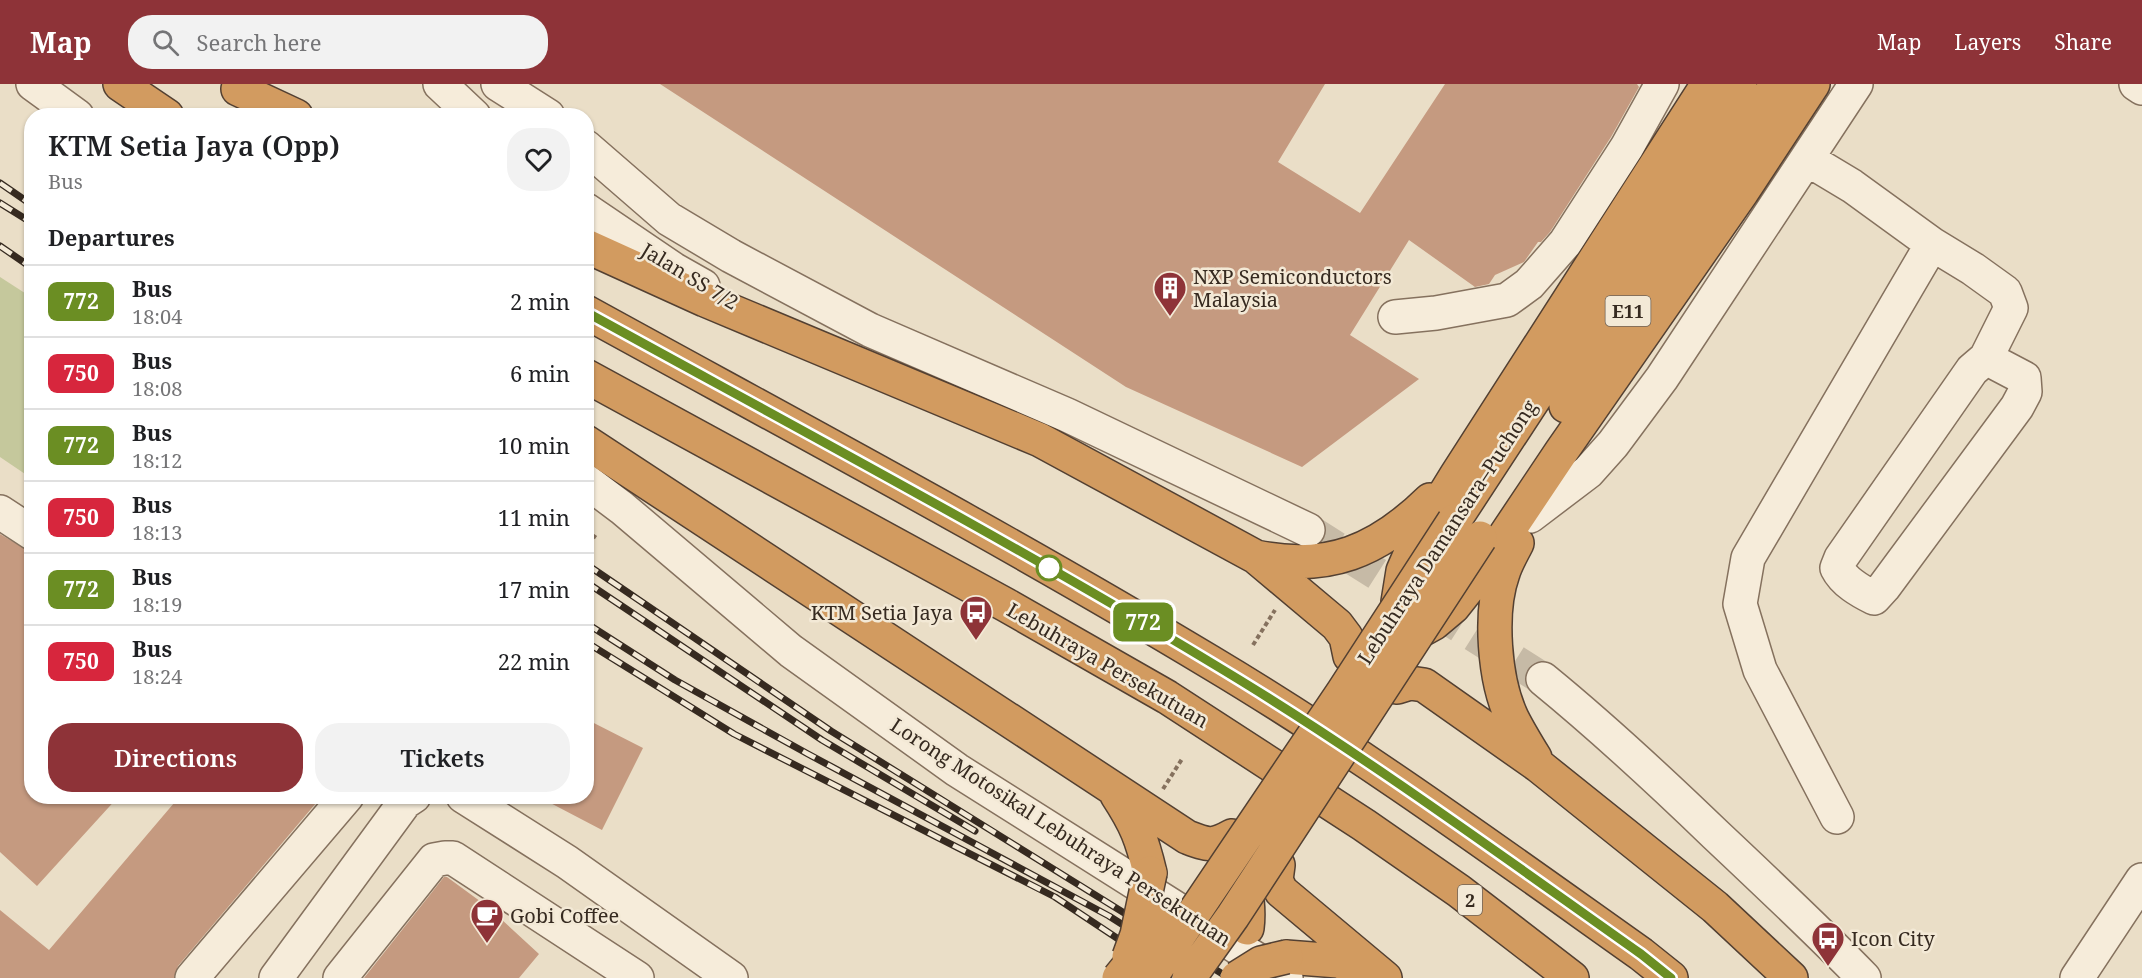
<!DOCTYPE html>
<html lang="en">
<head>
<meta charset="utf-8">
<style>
	:root { --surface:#fff; --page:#f2f2f2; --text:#202124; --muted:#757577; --line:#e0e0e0; --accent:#8e3338 }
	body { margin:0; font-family:"Noto Serif",serif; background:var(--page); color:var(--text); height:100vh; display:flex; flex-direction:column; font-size:22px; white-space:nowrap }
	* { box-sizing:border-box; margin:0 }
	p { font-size:20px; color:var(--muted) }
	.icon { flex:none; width:33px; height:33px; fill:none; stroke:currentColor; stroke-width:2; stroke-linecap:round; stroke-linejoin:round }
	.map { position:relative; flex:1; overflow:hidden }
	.panel { position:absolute; left:24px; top:24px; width:570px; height:696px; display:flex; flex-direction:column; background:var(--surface); border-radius:24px; box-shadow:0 2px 4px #0004 }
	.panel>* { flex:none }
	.badge { padding:0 12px; border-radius:9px; font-size:21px; line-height:39px }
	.map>.badge { position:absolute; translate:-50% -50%; box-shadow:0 0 0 3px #fff }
	h2 { padding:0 24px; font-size:22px; line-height:54px }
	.round { display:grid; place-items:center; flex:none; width:63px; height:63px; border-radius:24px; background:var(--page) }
	.head { display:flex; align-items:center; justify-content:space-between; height:102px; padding:0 24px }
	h1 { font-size:28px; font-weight:600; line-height:45px }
	.primary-button { display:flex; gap:12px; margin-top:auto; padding:12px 24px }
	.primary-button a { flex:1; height:69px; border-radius:24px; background:var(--accent); color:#fff; font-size:24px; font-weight:600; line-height:69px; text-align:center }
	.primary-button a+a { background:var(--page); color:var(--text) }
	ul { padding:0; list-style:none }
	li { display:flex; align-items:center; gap:18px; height:72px; padding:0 24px; border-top:2px solid var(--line) }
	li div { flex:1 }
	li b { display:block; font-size:22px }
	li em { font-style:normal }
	li .badge { min-width:66px; font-weight:700; text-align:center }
	header { display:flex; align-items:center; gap:36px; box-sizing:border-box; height:84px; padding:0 30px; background:var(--accent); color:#fff }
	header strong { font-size:28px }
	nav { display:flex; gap:33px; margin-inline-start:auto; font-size:21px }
	.search { width:420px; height:54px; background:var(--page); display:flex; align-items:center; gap:15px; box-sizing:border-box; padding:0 21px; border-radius:24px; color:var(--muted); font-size:22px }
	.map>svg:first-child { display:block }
</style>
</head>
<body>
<header>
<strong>Map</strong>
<div class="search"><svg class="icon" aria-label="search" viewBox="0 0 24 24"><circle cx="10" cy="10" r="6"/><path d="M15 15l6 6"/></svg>Search here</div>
<nav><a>Map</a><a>Layers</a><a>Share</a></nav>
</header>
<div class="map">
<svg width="2142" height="894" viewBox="0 0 2142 894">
	<rect width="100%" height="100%" fill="#eadec7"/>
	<path fill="#c5c89c" d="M 0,193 L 31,213 L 31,394 L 0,373 Z"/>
	<path fill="#c59a80" d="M 660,0 L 1325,0 L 1278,78 L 1360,129 L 1445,0 L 1637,0 L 1639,3 L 1611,53 L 1550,148 L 1541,158 L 1538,158 L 1524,178 L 1495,191 L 1489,200 L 1475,203 L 1409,156 L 1350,251 L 1419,295 L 1302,383 L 1126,303 Z
		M 0,450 L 32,469 L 32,712 L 119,712 L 37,802 L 0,768 Z
		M 586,635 L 643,664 L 602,746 L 537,712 L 586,712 Z
		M 180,712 L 322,712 L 178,882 L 174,894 L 0,894 L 0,826 L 49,866 Z
		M 444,793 L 447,793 L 488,823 L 539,870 L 519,894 L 364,894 Z"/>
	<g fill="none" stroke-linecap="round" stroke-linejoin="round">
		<path stroke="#c6baa6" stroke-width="33" stroke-dasharray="33 16" stroke-linecap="butt" d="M 1308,446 L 1543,595"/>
		<defs>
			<path id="minor" d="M 33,0 L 77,32
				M 440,0 L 474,32
				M 498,0 L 548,32
				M 2136,0 L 2142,4
				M 586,63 L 669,135 L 731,172 L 870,246 L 1067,331 L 1308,446
				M 1807,75 L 1852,102 L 1932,160 L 1973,185 L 2005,208 L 2011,224 L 1986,274 L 1972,286 L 1841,474 L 1837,484 C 1844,498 1860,507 1874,514 L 1884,503 L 2017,323 L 2025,308 L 2024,294 L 1986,274
				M 586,126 L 673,185 L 703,202
				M 1395,233 L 1436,229 L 1507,216 L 1529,200 L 1565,159 L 1627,63 L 1662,0
				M 586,397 L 622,424 L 791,567 L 957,686 L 1286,894
				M 0,428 L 32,449
				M 1530,432 L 1588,388 L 1613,360 L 1662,294 L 1856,0
				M 1543,595 C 1603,644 1660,697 1716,751 C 1766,798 1816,845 1864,894
				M 463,712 L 567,778 L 731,894
				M 1837,733 L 1760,586 L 1740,520 L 1748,474 L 1932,160
				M 192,894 L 347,712
				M 276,894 L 405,718 L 414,712
				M 340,894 L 434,776 L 445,774 L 453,774 L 637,894
				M 2077,894 L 2142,796"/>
			<path id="highway" d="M 120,0 L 167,32
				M 1708,0 L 1456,392 L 1416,457 L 1403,487 L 1398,518 L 1400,554 L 1397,603 L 1410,599 L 1424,601 L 1539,682 L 1715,823 L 1791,894
				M 238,5 L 296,32
				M 586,162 L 705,216 L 1040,356 L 1256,473 L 1337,541 L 1346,553 L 1350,572 L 1416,549 L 1434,539 L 1453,523 L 1480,489 L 1561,368 L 1742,108 L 1813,0
				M 586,228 C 795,343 1006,455 1210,578 C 1359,667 1500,770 1641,870 L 1671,894
				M 586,292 L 1006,521 L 1167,613 L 1364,741 L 1459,807 L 1572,894
				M 1566,322 L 1777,0
				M 586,358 L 1187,753 C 1208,761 1212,763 1232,752 C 1240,781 1251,813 1247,844
				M 1454,437 L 1740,0
				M 1517,459 C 1512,469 1506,479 1503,489 C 1489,528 1494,596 1512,634 C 1519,648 1527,661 1535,674
				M 1256,473 C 1328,488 1378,467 1430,416
				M 1117,711 C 1136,740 1142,755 1150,789
				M 1248,788 L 1278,781 L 1276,796 L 1281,807 L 1385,894
				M 1286,873 L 1338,877 L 1368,887"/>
		</defs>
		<use href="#minor" stroke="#85715e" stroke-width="36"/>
		<use href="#highway" stroke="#534032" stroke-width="36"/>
		<path stroke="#85715e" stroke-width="4" stroke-dasharray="4.5 3" stroke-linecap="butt" d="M 586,447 L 598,455
			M 1253,561 L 1275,526
			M 1163,705 L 1182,675"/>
		<use href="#minor" stroke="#f6ecda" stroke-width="33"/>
		<use href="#highway" stroke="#d29b60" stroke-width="33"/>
		<defs>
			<path id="rail" d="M 0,99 L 32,121
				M 0,119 L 32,139
				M 0,162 L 32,184
				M 586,480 L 831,647 L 1229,894
				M 586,498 L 822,656 L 975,747
				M 586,539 L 675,596 L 808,670 L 1109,832 L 1206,894
				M 586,558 L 734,650 L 1055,813 L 1177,894"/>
		</defs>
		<use href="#rail" stroke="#362a20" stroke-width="7"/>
		<use href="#rail" stroke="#f3e9d6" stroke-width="4.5" stroke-dasharray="14" stroke-linecap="butt"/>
		<defs>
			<path id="highway-bridge" d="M 1129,873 L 1137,851 L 1150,789
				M 1119,894 L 1167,835
				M 1150,894 L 1343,608 L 1454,437
				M 1189,894 L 1233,832 L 1480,454
				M 1237,894 L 1261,879 L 1286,873"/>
		</defs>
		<use href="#highway-bridge" stroke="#534032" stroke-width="36" stroke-linecap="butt"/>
		<use href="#highway-bridge" stroke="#d29b60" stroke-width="33"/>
	</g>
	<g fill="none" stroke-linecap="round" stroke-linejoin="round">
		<defs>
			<path id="line" d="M 586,228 C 795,343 1006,455 1210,578 C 1359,667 1499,770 1641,870 L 1671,894"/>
		</defs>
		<use href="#line" stroke="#fff" stroke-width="14"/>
		<use href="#line" stroke="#6b8e23" stroke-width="9"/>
	</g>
	<defs>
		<symbol id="building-pin" viewBox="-11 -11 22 30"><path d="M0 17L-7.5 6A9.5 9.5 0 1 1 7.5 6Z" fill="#8e3338" stroke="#f3e9d6"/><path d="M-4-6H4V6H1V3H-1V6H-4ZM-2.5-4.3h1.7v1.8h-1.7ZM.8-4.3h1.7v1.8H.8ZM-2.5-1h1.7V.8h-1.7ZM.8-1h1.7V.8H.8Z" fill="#fff"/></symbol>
		<symbol id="bus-pin" viewBox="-11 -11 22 30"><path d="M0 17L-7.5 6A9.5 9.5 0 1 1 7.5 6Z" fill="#8e3338" stroke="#f3e9d6"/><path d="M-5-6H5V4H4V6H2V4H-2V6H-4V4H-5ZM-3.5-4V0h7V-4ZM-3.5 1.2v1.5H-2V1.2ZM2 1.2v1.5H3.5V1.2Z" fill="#fff"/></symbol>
		<symbol id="cafe-pin" viewBox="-11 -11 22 30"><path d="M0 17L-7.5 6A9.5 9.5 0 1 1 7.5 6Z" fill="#8e3338" stroke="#f3e9d6"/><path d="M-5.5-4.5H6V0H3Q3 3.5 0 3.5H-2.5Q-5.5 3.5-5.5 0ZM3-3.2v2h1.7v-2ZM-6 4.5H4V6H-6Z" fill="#fff"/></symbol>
	</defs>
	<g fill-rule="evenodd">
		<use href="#building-pin" x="1151" y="185" width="38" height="52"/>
		<use href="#bus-pin" x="957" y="509" width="38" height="52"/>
		<use href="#cafe-pin" x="468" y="812" width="38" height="52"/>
		<use href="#bus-pin" x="1809" y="835" width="38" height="52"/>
	</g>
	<circle fill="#fff" stroke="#6b8e23" stroke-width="3" cx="1049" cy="484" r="12"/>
	<g text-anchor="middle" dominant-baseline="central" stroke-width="5" stroke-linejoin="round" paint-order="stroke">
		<g fill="#f3e9d6" stroke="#6f6357" stroke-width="1.5">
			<rect x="1605.5" y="212" width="45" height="30" rx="4.5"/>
			<rect x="1458" y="801" width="24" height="30" rx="4.5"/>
		</g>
		<g font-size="18" font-weight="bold" fill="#362a20">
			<text x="1628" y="227">E11</text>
			<text x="1470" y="816">2</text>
		</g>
		<g font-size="20" fill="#362a20" stroke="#f3e9d6">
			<text transform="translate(690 192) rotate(31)">Jalan SS 7/2</text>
			<text transform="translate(1447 448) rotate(-57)">Lebuhraya Damansara–Puchong</text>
			<text transform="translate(1108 581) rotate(30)">Lebuhraya Persekutuan</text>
			<text transform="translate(1061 748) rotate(33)">Lorong Motosikal Lebuhraya Persekutuan</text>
		</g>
		<g font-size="20" fill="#362a20" stroke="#f3e9d6" text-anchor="start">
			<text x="1193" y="192">NXP Semiconductors<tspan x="1193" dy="23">Malaysia</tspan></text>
			<text x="953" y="528" text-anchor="end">KTM Setia Jaya</text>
			<text x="510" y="831">Gobi Coffee</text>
			<text x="1851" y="854">Icon City</text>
		</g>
	</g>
</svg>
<b class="badge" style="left:1143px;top:538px;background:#6b8e23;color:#fff">772</b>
<section class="panel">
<div class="head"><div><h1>KTM Setia Jaya (Opp)</h1><p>Bus</p></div><a class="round"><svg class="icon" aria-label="heart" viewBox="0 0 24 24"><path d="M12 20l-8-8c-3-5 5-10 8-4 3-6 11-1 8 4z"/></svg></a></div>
<h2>Departures</h2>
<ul>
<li><span class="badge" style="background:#6b8e23;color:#fff">772</span><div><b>Bus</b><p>18:04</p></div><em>2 min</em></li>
<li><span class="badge" style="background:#d7263d;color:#fff">750</span><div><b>Bus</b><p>18:08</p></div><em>6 min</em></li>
<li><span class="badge" style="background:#6b8e23;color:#fff">772</span><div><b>Bus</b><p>18:12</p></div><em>10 min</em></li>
<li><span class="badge" style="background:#d7263d;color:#fff">750</span><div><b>Bus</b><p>18:13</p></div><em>11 min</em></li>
<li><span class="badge" style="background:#6b8e23;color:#fff">772</span><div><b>Bus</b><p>18:19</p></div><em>17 min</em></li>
<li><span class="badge" style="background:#d7263d;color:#fff">750</span><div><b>Bus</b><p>18:24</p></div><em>22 min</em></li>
</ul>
<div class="primary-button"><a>Directions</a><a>Tickets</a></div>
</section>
</div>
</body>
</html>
